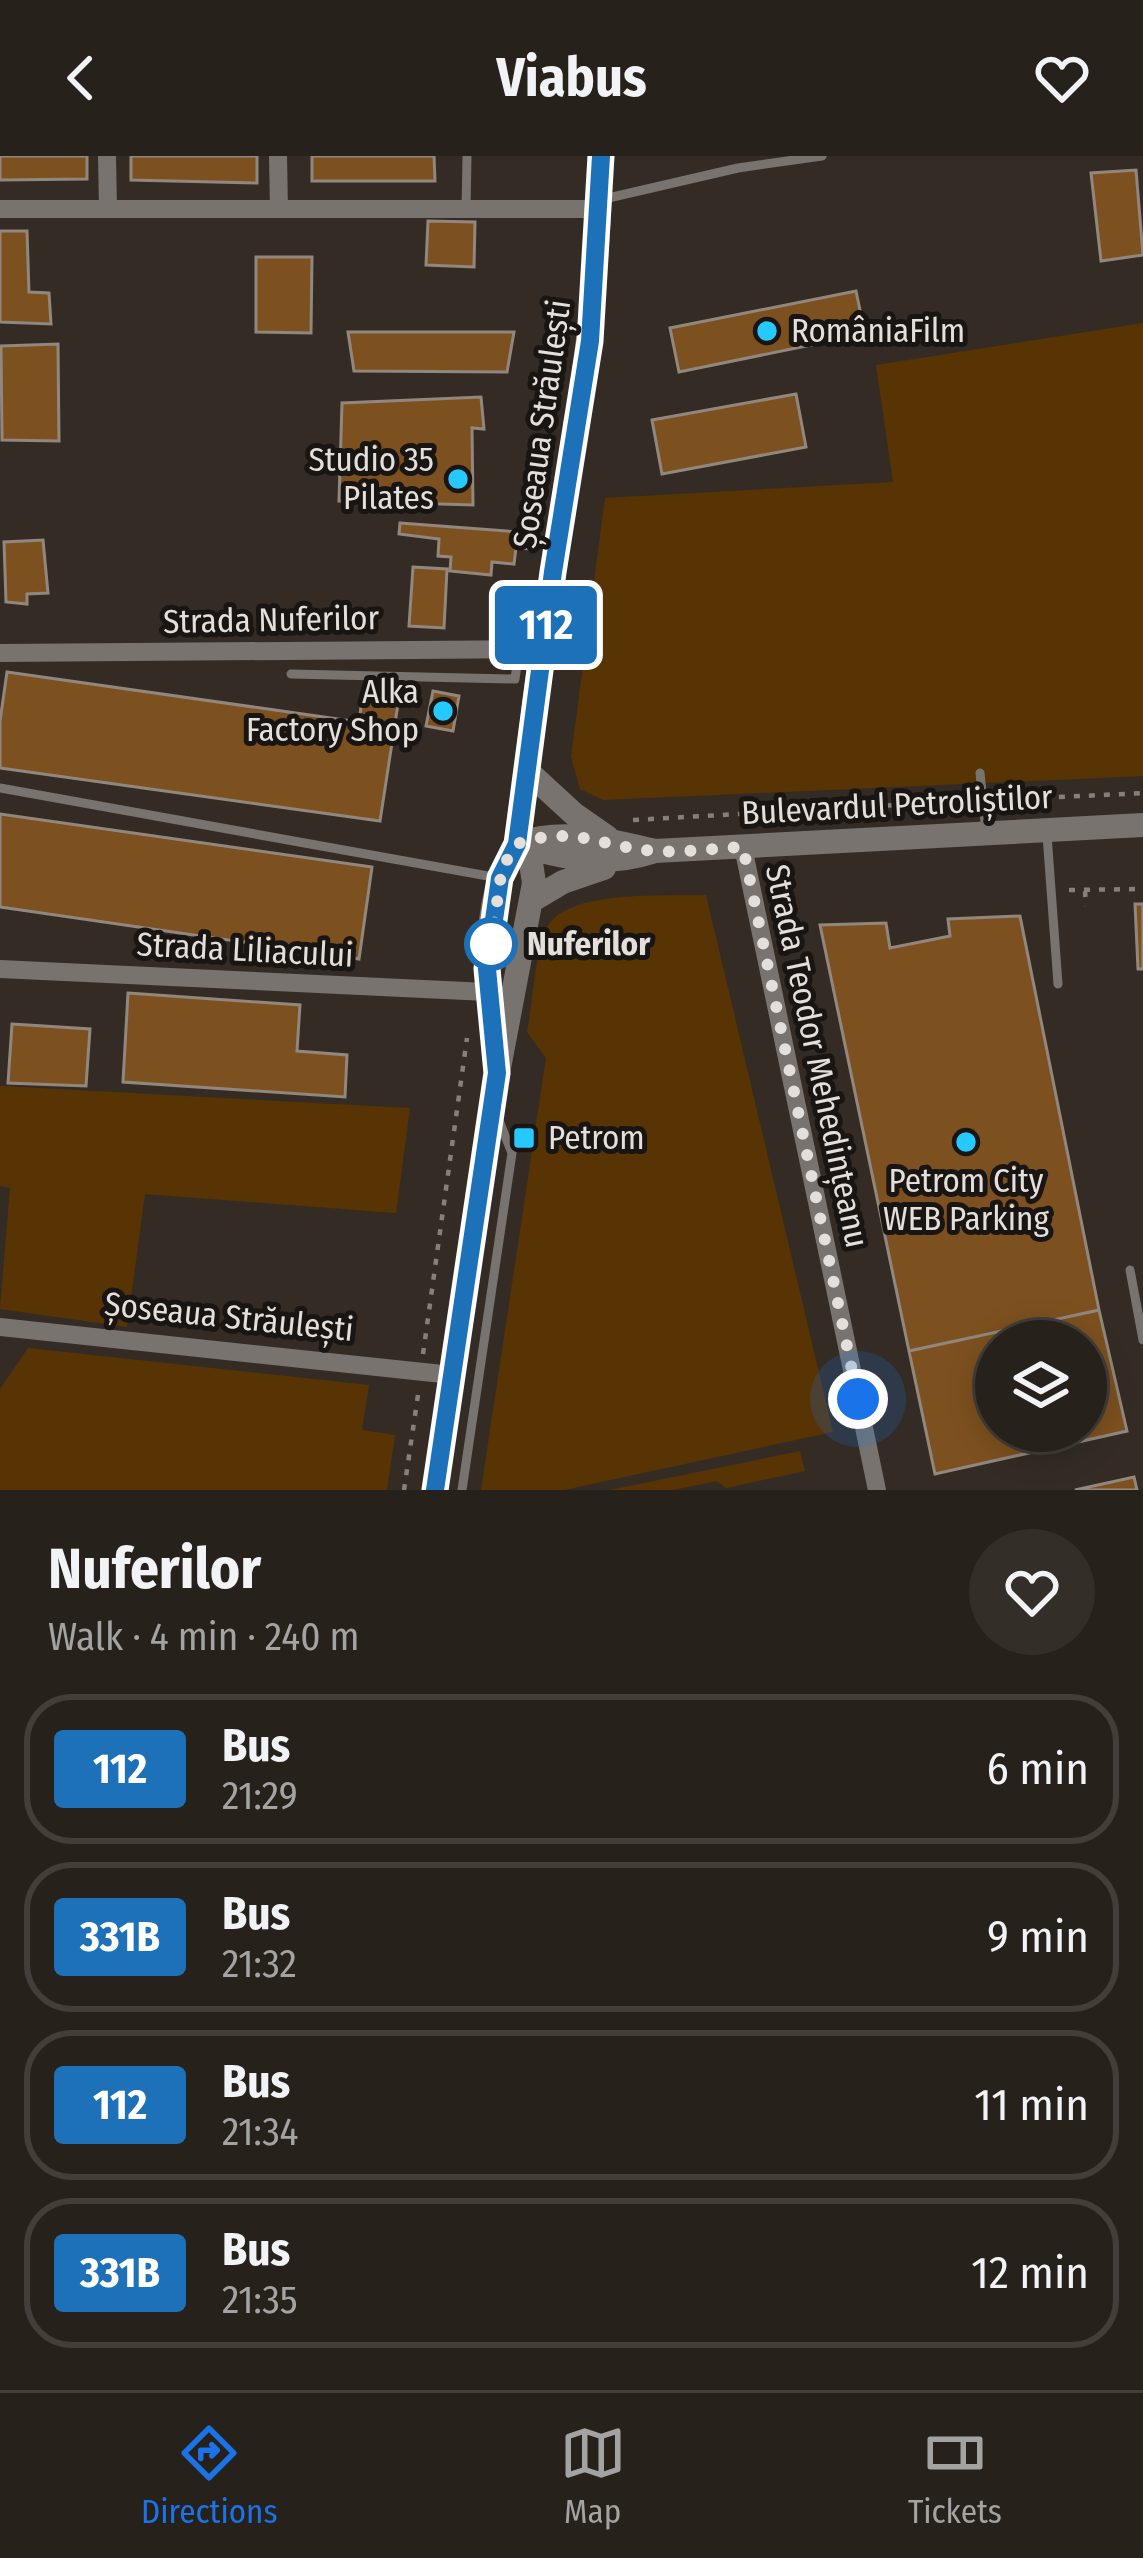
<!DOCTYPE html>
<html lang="en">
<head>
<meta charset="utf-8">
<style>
	:root { --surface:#27211b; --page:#332e28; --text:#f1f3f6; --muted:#a4a3a3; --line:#433e3a; --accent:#1a73e8 }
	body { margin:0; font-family:"Fira Sans Condensed",sans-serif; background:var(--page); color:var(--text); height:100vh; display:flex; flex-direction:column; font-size:45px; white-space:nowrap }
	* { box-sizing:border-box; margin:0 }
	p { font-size:39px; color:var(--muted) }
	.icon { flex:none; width:66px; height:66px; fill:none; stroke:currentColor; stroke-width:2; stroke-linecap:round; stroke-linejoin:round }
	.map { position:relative; height:1334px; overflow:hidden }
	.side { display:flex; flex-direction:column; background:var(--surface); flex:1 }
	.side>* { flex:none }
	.badge { padding:0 24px; border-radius:9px; font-size:42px; line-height:78px }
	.fabs { position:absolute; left:975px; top:1164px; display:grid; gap:24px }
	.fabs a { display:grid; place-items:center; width:132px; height:132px; border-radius:50%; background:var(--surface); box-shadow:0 6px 30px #0003,0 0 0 3px var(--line); font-size:60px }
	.you { position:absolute; width:60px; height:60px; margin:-30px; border:9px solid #fff; border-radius:50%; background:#1a73e8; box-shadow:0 0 0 18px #1a73e833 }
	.map>.badge { position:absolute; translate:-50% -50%; box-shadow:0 0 0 6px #fff }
	.round { display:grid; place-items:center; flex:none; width:126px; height:126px; border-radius:63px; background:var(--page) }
	.overview { display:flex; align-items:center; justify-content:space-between; height:204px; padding:0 48px }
	h1 { font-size:57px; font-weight:700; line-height:90px }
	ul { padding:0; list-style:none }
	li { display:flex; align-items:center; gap:36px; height:150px; margin:0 24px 18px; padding:0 24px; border:6px solid var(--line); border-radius:48px }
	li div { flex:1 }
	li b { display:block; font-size:45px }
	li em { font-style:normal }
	li .badge { min-width:132px; font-weight:700; text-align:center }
	header { display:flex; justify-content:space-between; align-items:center; height:156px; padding:0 48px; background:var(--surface); font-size:54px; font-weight:700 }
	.tabs { display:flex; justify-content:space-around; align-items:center; height:168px; border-top:3px solid var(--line); background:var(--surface); font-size:33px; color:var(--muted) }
	.tabs a { display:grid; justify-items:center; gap:6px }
	.tabs .on { color:var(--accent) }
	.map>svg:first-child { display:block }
</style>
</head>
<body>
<header><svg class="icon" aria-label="back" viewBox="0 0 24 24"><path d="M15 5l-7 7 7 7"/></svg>Viabus<svg class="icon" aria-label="heart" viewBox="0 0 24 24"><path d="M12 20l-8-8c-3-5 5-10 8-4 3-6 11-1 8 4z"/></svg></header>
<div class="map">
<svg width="1143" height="1334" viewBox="0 0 1143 1334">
	<rect width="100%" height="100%" fill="#342c24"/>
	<path fill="#583404" d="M 1143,167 L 1143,620 L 603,644 L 580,633 L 571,601 L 605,342 L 893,326 L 876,209 Z
		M 706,739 L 833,1276 L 564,1334 L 481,1334 L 546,902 L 527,876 C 532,851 536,793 546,773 C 566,732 666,741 706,739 Z
		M 0,930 L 410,952 L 396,1057 L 145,1038 L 127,1171 L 0,1153 L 10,1032 L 0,1030 Z
		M 28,1192 L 369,1229 L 362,1274 L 395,1279 L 387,1334 L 0,1334 L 0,1233 Z
		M 800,1295 L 805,1315 L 726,1332 L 717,1325 L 673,1334 L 610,1334 Z"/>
	<path fill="#7d511f" stroke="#91877e" stroke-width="3" fill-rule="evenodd" d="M 0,0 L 87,0 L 87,23 L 0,24 Z
		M 131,0 L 257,0 L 257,27 L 131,24 Z
		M 312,0 L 434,0 L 435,25 L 312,25 Z
		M 1136,14 L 1143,99 L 1101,105 L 1091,17 Z
		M 428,65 L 475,66 L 474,111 L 426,109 Z
		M 0,75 L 27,75 L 29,136 L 49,137 L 51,168 L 0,166 Z
		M 256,101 L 312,101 L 311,177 L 256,176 Z
		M 856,135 L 865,178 L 679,216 L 670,172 Z
		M 348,176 L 514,176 L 507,216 L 354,215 Z
		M 58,188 L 59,285 L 2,284 L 1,190 Z
		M 796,238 L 806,291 L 662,318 L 652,264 Z
		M 481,241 L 484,273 L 472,272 L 473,349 L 339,345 L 342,247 Z
		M 400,367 L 532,377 L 531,393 L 516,392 L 514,408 L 492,406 L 491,419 L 450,415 L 451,401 L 438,400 L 439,383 L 399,378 Z
		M 43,384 L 48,437 L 27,438 L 27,448 L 6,446 L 4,386 Z
		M 413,411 L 447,413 L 444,472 L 409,470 Z
		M 7,516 L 359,566 L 362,543 L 398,548 L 380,665 L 0,612 L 0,565 Z
		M 433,535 L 459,540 L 453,575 L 426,570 Z
		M 0,658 L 372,711 L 359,803 L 0,751 Z
		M 1135,748 L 1143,748 L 1143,813 L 1138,813 Z
		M 1020,760 L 1099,1154 L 909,1195 L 820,769 L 886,767 L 890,792 L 950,780 L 948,763 Z
		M 128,837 L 300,849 L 297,895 L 347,899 L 345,941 L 123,926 Z
		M 12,868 L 90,873 L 86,930 L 8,927 Z
		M 1099,1154 L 1127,1275 L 935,1318 L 909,1195 ZM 996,1185 L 1086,1185 L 1086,1275 L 996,1275 Z
		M 1134,1321 L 1137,1334 L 1075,1334 Z"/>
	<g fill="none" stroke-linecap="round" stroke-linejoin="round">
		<path stroke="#878079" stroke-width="4.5" stroke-dasharray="6 9" stroke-linecap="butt" d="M 999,644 L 1143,637
			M 633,664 L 969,645
			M 1069,734 L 1143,733
			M 1085,735 L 1086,750
			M 423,1198 L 467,882
			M 404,1334 L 418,1239"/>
		<path stroke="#78736f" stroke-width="9" d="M 604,43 L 738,12 L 822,0
			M 466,54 L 467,0
			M 291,518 L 515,523 L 519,495
			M 980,617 L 986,676
			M 0,632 L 499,722
			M 1047,679 L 1058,828
			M 1130,1114 L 1143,1184
			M 462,1334 L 512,997 L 498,962"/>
		<path stroke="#78736f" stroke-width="18" d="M 107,0 L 108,53
			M 278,0 L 279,53
			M 0,53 L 600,53
			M 0,497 L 543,493
			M 743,691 L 877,1334
			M 0,813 L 487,836
			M 0,1171 L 452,1219"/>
		<path stroke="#78736f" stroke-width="24" d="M 526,614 L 574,658 L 607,681
			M 517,688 C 566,703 606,711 655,695 L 1143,669
			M 517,688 C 564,672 608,684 655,695
			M 531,745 L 563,726 L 604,712
			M 498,917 C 489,850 476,745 517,688 C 528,597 538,506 553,416 C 576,277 599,141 601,0
			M 435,1334 L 492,949 L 534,727 L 531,707 L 517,688"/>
	</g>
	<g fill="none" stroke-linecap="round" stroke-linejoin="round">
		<defs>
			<path id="line" d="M 435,1334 L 497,917 L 487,813 L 500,722 L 517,688 L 553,416 L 590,185 L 601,0"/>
		</defs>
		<use href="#line" stroke="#fff" stroke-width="27"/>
		<use href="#line" stroke="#1d71b8" stroke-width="18"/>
		<path stroke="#e4dfda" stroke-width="12" stroke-dasharray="0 21.6" d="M 491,788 L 502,712 L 517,688 C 575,668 602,692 657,695 C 685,697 715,692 743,691 L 858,1243"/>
	</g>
	<g fill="#26c9fe" stroke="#191512" stroke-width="4.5">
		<circle cx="767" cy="175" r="12"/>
		<circle cx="458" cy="323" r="12"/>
		<circle cx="443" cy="555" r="12"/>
		<rect x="512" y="970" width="24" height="24" rx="6"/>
		<circle cx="966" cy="986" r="12"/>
	</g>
	<circle fill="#fff" stroke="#1d71b8" stroke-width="6" cx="491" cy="788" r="24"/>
	<g text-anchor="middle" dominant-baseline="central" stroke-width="10" stroke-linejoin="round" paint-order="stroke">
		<g font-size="33" fill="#e4dfda" stroke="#191512" text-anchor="start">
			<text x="791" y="175">RomâniaFilm</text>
			<text x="434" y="304" text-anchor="end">Studio 35<tspan x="434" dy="38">Pilates</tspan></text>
			<text x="419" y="536" text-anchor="end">Alka<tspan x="419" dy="38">Factory Shop</tspan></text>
			<text x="548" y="982">Petrom</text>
			<text x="966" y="1025" text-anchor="middle">Petrom City<tspan x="966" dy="38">WEB Parking</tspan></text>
		</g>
		<g font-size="33" fill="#e4dfda" stroke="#191512">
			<text transform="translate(542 268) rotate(-82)">Șoseaua Străulești</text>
			<text transform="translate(271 464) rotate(-1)">Strada Nuferilor</text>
			<text transform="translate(897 649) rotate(-3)">Bulevardul Petroliștilor</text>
			<text transform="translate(245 794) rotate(3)">Strada Liliacului</text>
			<text transform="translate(817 900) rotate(78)">Strada Teodor Mehedințeanu</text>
			<text transform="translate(229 1161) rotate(6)">Șoseaua Străulești</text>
		</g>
		<g font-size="33" font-weight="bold" fill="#e4dfda" stroke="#191512" text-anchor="start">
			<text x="527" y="788">Nuferilor</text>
		</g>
	</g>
</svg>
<div class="fabs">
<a><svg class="icon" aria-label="layers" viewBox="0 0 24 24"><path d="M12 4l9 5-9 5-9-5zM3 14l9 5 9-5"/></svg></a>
</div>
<div class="you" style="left:858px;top:1243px"></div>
<b class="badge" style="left:546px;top:469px;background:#1d71b8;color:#fff">112</b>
</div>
<section class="side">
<div class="overview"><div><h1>Nuferilor</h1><p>Walk · 4 min · 240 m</p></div><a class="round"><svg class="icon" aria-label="heart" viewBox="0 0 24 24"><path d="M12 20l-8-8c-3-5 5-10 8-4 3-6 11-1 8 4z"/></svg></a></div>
<ul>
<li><span class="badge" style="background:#1d71b8;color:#fff">112</span><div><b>Bus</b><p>21:29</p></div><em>6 min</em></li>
<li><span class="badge" style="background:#1d71b8;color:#fff">331B</span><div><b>Bus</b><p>21:32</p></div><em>9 min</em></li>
<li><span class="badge" style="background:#1d71b8;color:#fff">112</span><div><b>Bus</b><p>21:34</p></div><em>11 min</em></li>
<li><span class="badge" style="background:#1d71b8;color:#fff">331B</span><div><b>Bus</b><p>21:35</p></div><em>12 min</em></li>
</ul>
</section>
<nav class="tabs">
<a class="on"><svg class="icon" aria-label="directions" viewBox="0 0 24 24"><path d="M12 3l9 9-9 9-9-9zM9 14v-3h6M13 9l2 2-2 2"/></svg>Directions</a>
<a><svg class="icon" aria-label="map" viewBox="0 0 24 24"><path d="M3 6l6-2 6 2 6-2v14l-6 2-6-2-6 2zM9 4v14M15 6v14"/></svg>Map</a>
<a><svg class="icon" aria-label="tickets" viewBox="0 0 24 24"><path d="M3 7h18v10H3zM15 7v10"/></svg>Tickets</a>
</nav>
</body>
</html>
